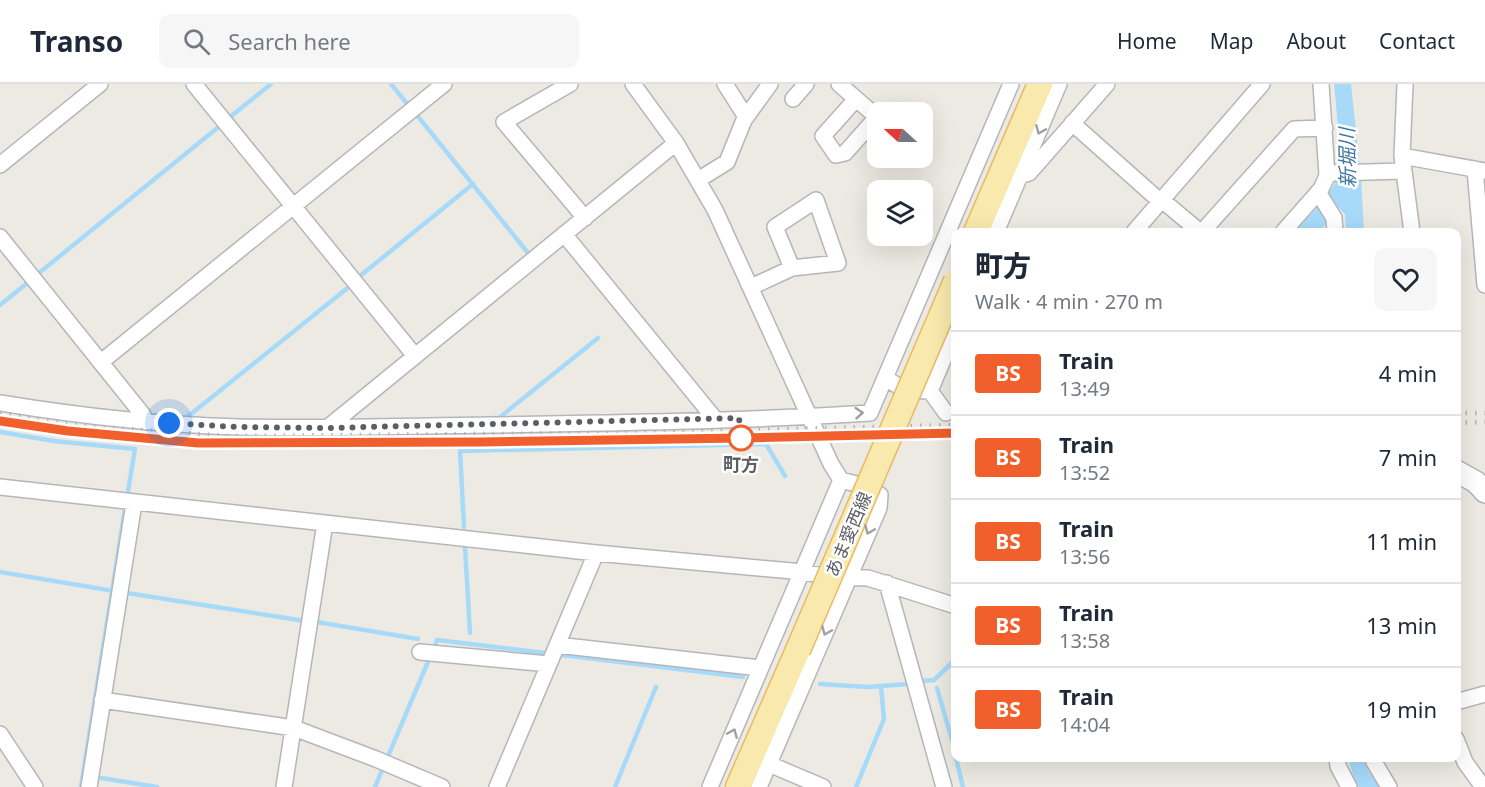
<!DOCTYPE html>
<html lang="en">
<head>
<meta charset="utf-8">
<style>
	:root { --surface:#fff; --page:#f6f6f7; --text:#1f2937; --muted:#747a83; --line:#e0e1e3 }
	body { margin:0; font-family:"Noto Sans","Noto Sans JP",sans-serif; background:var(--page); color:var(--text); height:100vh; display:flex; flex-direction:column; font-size:22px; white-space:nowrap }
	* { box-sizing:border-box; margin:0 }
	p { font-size:20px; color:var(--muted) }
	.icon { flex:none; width:33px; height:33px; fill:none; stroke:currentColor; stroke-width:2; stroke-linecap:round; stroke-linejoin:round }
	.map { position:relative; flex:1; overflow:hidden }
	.details { position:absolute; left:951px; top:144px; width:510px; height:534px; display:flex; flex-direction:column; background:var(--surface); border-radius:12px; box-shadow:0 6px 24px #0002 }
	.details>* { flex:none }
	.badge { padding:0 12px; border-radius:4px; font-size:21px; line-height:39px }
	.needle { width:39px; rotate:291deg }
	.tools { position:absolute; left:867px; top:18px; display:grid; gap:12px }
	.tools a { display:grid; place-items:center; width:66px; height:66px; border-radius:12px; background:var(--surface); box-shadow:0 6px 24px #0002; font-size:30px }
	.you { position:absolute; width:30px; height:30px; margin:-15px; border:4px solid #fff; border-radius:50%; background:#1a73e8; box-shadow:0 0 0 9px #1a73e833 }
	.map>.badge { position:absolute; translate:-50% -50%; box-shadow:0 0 0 3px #fff }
	.round { display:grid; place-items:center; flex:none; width:63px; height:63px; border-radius:12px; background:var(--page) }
	.head { display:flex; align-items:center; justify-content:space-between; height:102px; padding:0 24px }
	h1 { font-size:28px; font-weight:800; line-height:45px }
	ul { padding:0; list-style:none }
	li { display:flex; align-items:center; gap:18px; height:84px; padding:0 24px; border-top:2px solid var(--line) }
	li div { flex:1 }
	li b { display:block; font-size:22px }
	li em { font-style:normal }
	li .badge { min-width:66px; font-weight:700; text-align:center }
	header { display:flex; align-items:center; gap:36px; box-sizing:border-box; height:84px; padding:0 30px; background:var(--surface); border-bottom:2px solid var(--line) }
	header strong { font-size:28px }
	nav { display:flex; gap:33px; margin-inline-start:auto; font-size:21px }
	.search { width:420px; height:54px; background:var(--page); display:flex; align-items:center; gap:15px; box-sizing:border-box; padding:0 21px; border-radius:12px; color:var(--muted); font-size:22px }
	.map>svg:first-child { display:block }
</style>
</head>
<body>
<header>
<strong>Transo</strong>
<div class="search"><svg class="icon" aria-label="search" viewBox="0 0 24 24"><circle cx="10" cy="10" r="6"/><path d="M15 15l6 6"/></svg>Search here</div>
<nav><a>Home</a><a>Map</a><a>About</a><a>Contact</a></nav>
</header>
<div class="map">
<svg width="1485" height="703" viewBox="0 0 1485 703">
	<rect width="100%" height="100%" fill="#edeae3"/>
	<path fill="#a7daf9" d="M 1334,0 L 1351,0 L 1361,93 L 1364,148 L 1346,148 L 1345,130 L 1339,124 L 1335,124 L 1330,136 L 1319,148 L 1295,148 C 1307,134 1332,111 1337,93 C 1342,75 1336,21 1334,0 Z
		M 1348,674 L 1363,674 L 1367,685 L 1379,703 L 1359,703 L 1353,691 Z"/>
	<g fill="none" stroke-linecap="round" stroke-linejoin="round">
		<path stroke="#a7daf9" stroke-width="4.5" d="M 391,0 L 408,21
			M 416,30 L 528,169
			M 230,33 L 271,0
			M 39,189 L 221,41
			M 360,192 L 473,100
			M 0,221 L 30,197
			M 186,334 L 350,202
			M 494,334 L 499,334 L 598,254
			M 0,348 L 54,357 L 135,365 L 128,407
			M 464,443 L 460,367 L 766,360 L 785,392
			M 465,463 L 470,549
			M 0,488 L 108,506
			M 127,509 L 305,537
			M 317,538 L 418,555
			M 434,565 L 437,556 L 743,593
			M 922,597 L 934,596 L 956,575
			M 820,600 L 868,603 L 908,600
			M 937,604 L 956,670
			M 956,674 L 963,703
			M 95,693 L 157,703
			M 81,703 L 125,425
			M 375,703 L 430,573
			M 615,703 L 656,603
			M 856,703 L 884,635 L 881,602"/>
		<defs>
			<path id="street" d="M 194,0 L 415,272
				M 570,0 L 504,38 L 585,134
				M 633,0 L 676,59 L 715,126 L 831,380 L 841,396 L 868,403 L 880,411 L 879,424 L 759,703
				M 725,0 L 746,33
				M 839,0 L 877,33 L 845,69 L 836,71 L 823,52 L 856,15
				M 1405,0 L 1402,72 L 1412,148
				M 793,15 L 806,0
				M 1072,39 L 1161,118
				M 1402,72 L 1485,87
				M 0,81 L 100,0
				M 1475,85 L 1485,201
				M 1020,92 L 1029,89 L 1107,0
				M 1327,92 L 1332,89 L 1403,87
				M 698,96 L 727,78 L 744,36 L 770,0
				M 1318,108 L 1334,134 L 1335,148
				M 1162,116 L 1200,148
				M 996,148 L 1059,0
				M 1134,148 L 1262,0
				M 1202,148 L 1294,45 L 1325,44
				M 1283,148 L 1321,105 L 1327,92 L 1321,0
				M 564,150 L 715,335
				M 0,153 L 143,331 L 145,338
				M 751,203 L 792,184 L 838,179 L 816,116 L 775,143 L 792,184
				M 101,278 L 444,0
				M 885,294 L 905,306 L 930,307 L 956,245
				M 930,307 L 946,329
				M 0,319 C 79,332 159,341 239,343 C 322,345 406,342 489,341 C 616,339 743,337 870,329 L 1011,0
				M 327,344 L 676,59
				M 0,403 L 596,469 L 803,488 L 830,493 L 868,494 L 956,522
				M 887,499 L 944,703
				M 557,561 L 760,584
				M 420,568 L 549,580
				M 102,616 L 294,644 L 376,675 L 442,703
				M 1456,618 L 1485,610
				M 0,650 L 35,703
				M 1456,655 L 1465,678 L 1483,703
				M 1337,674 L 1338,682 L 1349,703
				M 1376,674 L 1374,678 L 1389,703
				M 769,680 L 823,703
				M 89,703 L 134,419
				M 284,703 L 325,439
				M 497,703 L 596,469
				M 710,703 L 841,396"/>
			<path id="secondary" d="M 1456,387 L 1476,398 L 1485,408"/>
			<path id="primary" d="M 976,148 L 1040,0
				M 738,703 L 798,566"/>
		</defs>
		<use href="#street" stroke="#b4b6ba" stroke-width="18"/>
		<use href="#secondary" stroke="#b2b6ba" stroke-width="24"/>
		<use href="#primary" stroke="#e8bb62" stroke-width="27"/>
		<use href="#street" stroke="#fff" stroke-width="15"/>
		<use href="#secondary" stroke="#fff" stroke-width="21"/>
		<use href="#primary" stroke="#f9e9ac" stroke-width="24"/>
		<path stroke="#b2b3b3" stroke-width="4.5" stroke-dasharray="1.5 8" stroke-linecap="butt" d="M 0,329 L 73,341 L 227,352 L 619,349 L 956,341
			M 1456,329 L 1485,329
			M 1456,339 L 1485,338"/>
		<defs>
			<path id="primary-bridge" d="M 798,566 L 956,197"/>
		</defs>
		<use href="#primary-bridge" stroke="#e8bb62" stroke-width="27" stroke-linecap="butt"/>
		<use href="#primary-bridge" stroke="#f9e9ac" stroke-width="24"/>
	</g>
	<defs><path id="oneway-chevron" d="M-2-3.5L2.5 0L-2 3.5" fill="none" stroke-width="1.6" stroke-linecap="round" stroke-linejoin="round" transform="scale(1.5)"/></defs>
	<g stroke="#9d9fa1">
		<use href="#oneway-chevron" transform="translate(1040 46) rotate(113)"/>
		<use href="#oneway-chevron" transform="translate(859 329) rotate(-4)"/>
		<use href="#oneway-chevron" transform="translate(869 446) rotate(113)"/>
		<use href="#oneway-chevron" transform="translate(826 547) rotate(113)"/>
		<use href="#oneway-chevron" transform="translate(733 649) rotate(-67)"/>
	</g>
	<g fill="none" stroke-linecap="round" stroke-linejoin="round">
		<defs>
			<path id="line" d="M 0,337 L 68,347 L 198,359 L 483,358 L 741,354 L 956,349"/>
		</defs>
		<use href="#line" stroke="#fff" stroke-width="14"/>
		<use href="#line" stroke="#f05f2c" stroke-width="9"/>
		<path stroke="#5b5f63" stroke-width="6" stroke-dasharray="0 10.8" d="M 169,339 L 238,343 L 327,344 L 739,334 L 741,354"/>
	</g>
	<circle fill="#fff" stroke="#f05f2c" stroke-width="3" cx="741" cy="354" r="12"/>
	<g text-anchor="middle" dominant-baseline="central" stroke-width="5" stroke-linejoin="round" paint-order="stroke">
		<g font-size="18" font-weight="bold" fill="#5b5f63" stroke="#fff">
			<text x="741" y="380">町方</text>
		</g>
		<g font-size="18" fill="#5b5f63" stroke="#fff">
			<text transform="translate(848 450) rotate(-67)">あま愛西線</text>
		</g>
		<g font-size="20" font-style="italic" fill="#4276a2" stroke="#fff">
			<text transform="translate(1347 74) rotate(-91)">新堀川</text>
		</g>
	</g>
</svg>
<div class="tools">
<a><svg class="needle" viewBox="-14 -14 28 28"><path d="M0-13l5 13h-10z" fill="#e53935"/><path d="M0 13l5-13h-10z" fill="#747a83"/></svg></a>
<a><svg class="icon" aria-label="layers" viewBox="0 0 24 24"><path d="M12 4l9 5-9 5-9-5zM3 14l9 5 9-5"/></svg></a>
</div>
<div class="you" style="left:169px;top:339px"></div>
<section class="details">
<div class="head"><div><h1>町方</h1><p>Walk · 4 min · 270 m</p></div><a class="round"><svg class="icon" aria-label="heart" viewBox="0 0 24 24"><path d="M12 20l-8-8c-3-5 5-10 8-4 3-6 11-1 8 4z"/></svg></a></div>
<ul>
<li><span class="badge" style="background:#f05f2c;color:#fff">BS</span><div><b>Train</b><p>13:49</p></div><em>4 min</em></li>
<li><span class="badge" style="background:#f05f2c;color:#fff">BS</span><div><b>Train</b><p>13:52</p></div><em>7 min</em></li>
<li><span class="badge" style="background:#f05f2c;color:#fff">BS</span><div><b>Train</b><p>13:56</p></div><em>11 min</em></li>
<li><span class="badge" style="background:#f05f2c;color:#fff">BS</span><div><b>Train</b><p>13:58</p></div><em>13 min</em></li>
<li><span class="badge" style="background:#f05f2c;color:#fff">BS</span><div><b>Train</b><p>14:04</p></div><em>19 min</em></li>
</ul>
</section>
</div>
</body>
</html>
